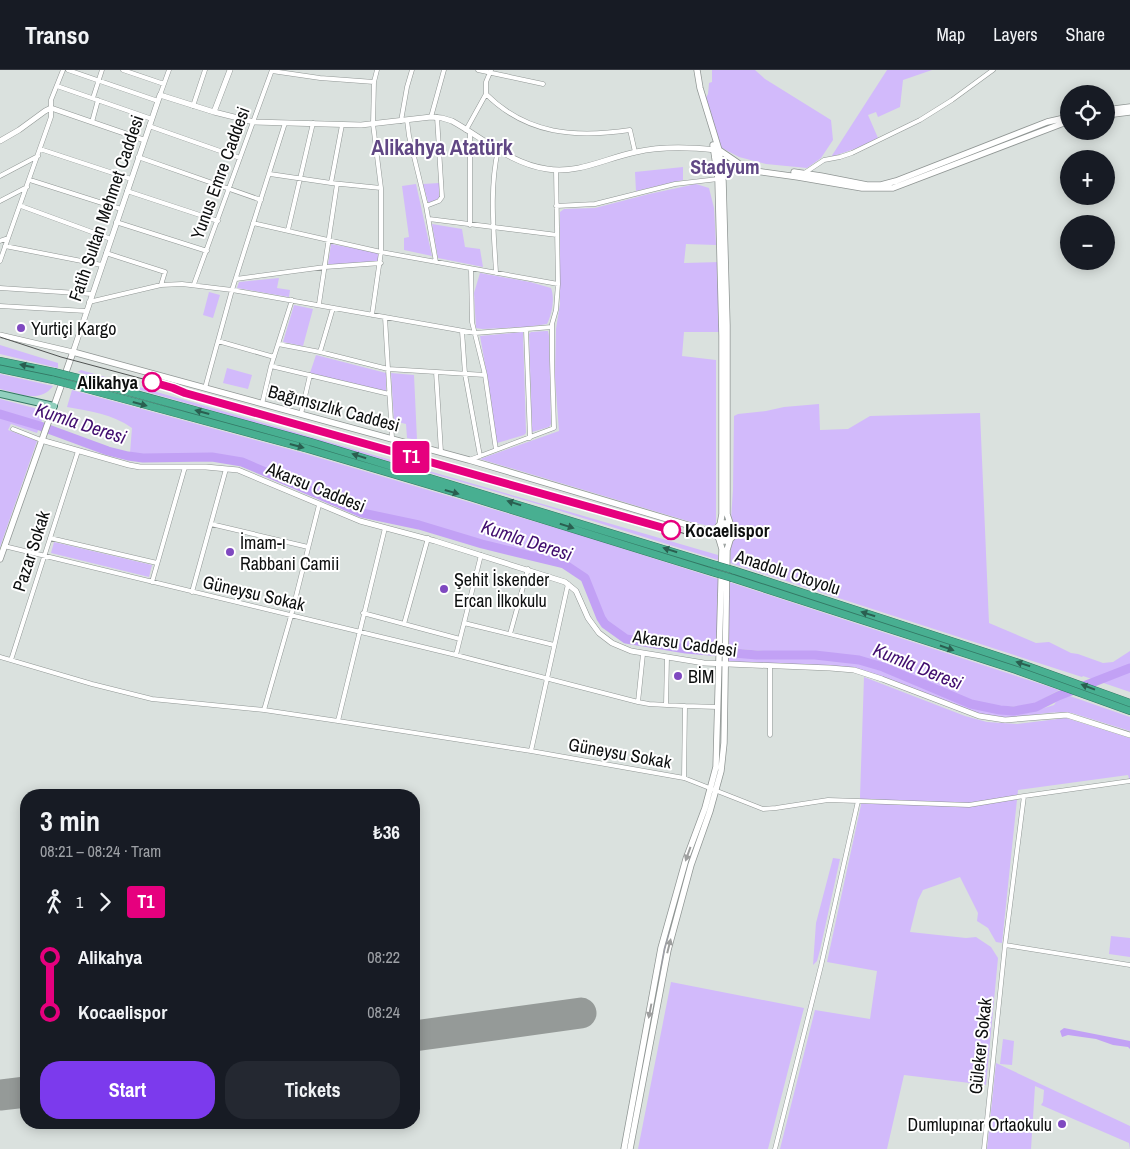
<!DOCTYPE html>
<html lang="en">
<head>
<meta charset="utf-8">
<style>
	:root { --surface:#171b24; --page:#242831; --text:#f1f3f6; --muted:#9ea1a6; --line:#363941; --accent:#7c3aed }
	body { margin:0; font-family:"Archivo Narrow",sans-serif; background:var(--page); color:var(--text); height:100vh; display:flex; flex-direction:column; font-size:19px; white-space:nowrap }
	* { box-sizing:border-box; margin:0 }
	p { font-size:16px; color:var(--muted) }
	.icon { flex:none; width:28px; height:28px; fill:none; stroke:currentColor; stroke-width:2; stroke-linecap:round; stroke-linejoin:round }
	.map { position:relative; flex:1; overflow:hidden }
	.sheet { position:absolute; left:20px; top:719px; width:400px; height:340px; display:flex; flex-direction:column; background:var(--surface); border-radius:20px; box-shadow:0 2px 12px #0003 }
	.sheet>* { flex:none }
	.badge { padding:0 10px; border-radius:4px; font-size:18px; line-height:32px }
	.tools { position:absolute; left:1060px; top:15px; display:grid; gap:10px }
	.tools a { display:grid; place-items:center; width:55px; height:55px; border-radius:50%; background:var(--surface); box-shadow:0 2px 12px #0003; font-size:25px }
	.map>.badge { position:absolute; translate:-50% -50%; box-shadow:0 0 0 2px #fff }
	.legs { display:flex; align-items:center; gap:8px; height:55px; padding:0 20px; font-size:16px }
	.legs p { margin-inline-start:auto }
	.summary { display:flex; align-items:center; justify-content:space-between; height:85px; padding:0 20px }
	h1 { font-size:28px; font-weight:700; line-height:38px }
	.button { display:flex; gap:10px; margin-top:auto; padding:10px 20px }
	.button a { flex:1; height:58px; border-radius:20px; background:var(--accent); color:#fff; font-size:20px; font-weight:700; line-height:58px; text-align:center }
	.button a+a { background:var(--page); color:var(--text) }
	ul { padding:0 20px; list-style:none }
	li { display:flex; align-items:center; gap:18px; height:55px; font-size:19px }
	li i { display:grid; place-items:center; width:8px; height:100%; margin:0 6px; background:currentColor }
	li i::after { content:''; width:12px; height:12px; margin:-6px; border:4px solid; border-radius:50%; background:var(--surface) }
	li p { margin-inline-start:auto }
	li:first-child i { background:linear-gradient(#0000 50%,currentColor 0) }
	li:last-child i { background:linear-gradient(currentColor 50%,#0000 0) }
	header { display:flex; align-items:center; gap:30px; box-sizing:border-box; height:70px; padding:0 25px; background:var(--surface); border-bottom:1px solid var(--line) }
	header strong { font-size:24px }
	nav { display:flex; gap:28px; margin-inline-start:auto; font-size:18px }
	.map>svg:first-child { display:block }
</style>
</head>
<body>
<header>
<strong>Transo</strong>
<nav><a>Map</a><a>Layers</a><a>Share</a></nav>
</header>
<div class="map">
<svg width="1130" height="1079" viewBox="0 0 1130 1079">
	<rect width="100%" height="100%" fill="#dae1de"/>
	<path fill="#d2bafb" d="M 712,0 L 755,0 L 765,9 L 831,50 L 833,70 L 821,88 L 807,98 L 766,94 L 739,87 L 720,77 L 705,29 L 708,24 L 709,13 L 712,12 Z
		M 887,0 L 932,0 L 903,10 L 900,37 L 878,47 L 876,42 L 868,45 L 878,68 L 857,78 L 831,87 Z
		M 683,97 L 683,110 L 636,121 L 635,102 Z
		M 439,113 L 439,128 L 431,133 L 428,132 L 423,114 Z
		M 416,114 L 432,186 L 404,180 L 404,168 L 409,167 L 402,116 Z
		M 696,114 L 709,118 L 714,138 L 716,175 L 686,174 L 684,193 L 721,192 L 723,262 L 684,262 L 682,286 L 716,290 L 716,455 L 709,456 L 691,452 L 480,389 L 559,361 L 555,307 L 556,259 L 560,234 L 560,142 L 564,139 L 595,138 L 649,124 Z
		M 432,154 L 462,159 L 465,177 L 480,179 L 483,197 L 438,188 Z
		M 331,174 L 379,183 L 378,191 L 328,195 Z
		M 480,203 L 530,212 L 551,218 C 555,228 552,244 547,254 L 526,257 L 482,259 L 476,258 L 474,223 Z
		M 279,208 L 277,218 L 290,220 L 289,227 L 237,218 L 239,212 Z
		M 209,222 L 220,225 L 213,248 L 203,245 Z
		M 294,235 L 313,239 L 303,276 L 283,272 Z
		M 546,261 L 548,261 L 549,266 L 551,354 L 549,357 L 532,362 L 529,264 L 531,262 Z
		M 523,262 L 526,363 L 524,365 L 497,373 L 488,311 L 480,266 Z
		M 0,275 L 58,293 L 58,298 L 0,284 Z
		M 316,285 L 386,303 L 386,322 L 310,303 Z
		M 227,298 L 252,305 L 248,319 L 223,313 Z
		M 81,300 L 718,485 L 718,490 L 541,435 L 78,302 Z
		M 391,303 L 414,305 L 417,370 L 407,368 L 406,354 L 394,351 Z
		M 0,304 L 53,316 C 40,334 19,323 0,319 Z
		M 72,320 L 303,383 L 580,465 L 718,509 L 717,578 L 653,572 L 626,566 L 608,554 L 604,547 L 591,514 L 586,507 L 577,499 L 553,488 L 506,478 L 424,454 L 360,440 L 247,391 C 233,387 219,384 204,383 C 179,383 154,387 130,383 L 132,358 C 113,344 89,341 67,337 Z
		M 0,329 L 38,339 L 43,342 L 44,345 L 37,363 L 11,354 L 8,360 L 37,371 L 0,477 Z
		M 819,334 L 820,360 L 848,359 L 870,346 L 980,343 L 989,553 L 1036,573 L 1049,572 L 1071,583 L 1078,584 L 1103,593 L 1113,592 L 1130,581 L 1130,622 L 1083,606 L 1082,607 L 730,493 L 731,471 L 735,462 L 731,449 L 733,420 L 734,346 L 738,344 L 766,341 L 784,337 Z
		M 54,472 L 152,495 L 149,507 L 51,483 Z
		M 729,512 L 1059,620 L 1030,636 L 997,637 L 967,630 L 876,591 L 830,583 L 802,581 L 775,582 L 728,578 Z
		M 727,587 L 813,588 L 854,592 L 880,599 L 972,638 L 990,642 L 1028,643 L 1054,635 L 1058,629 L 1070,626 L 1130,647 L 1130,661 L 1072,643 C 1052,640 1033,646 1013,647 C 1000,648 987,645 974,642 L 854,600 L 727,595 Z
		M 864,607 L 965,646 L 987,652 L 1017,654 L 1066,648 L 1130,668 L 1130,711 L 1128,705 L 1018,720 L 1002,873 L 996,872 L 988,858 L 977,851 L 978,843 L 960,807 L 923,820 L 918,830 L 910,862 L 966,868 L 976,867 L 991,877 L 998,888 L 986,1015 L 904,1005 L 887,1079 L 780,1079 L 815,940 L 870,949 L 877,901 L 827,892 L 861,735 L 860,727 Z
		M 710,724 L 714,726 L 666,883 L 629,1079 L 625,1079 L 662,879 L 686,792 Z
		M 833,788 L 840,789 L 820,880 L 817,891 L 813,895 L 816,853 Z
		M 1111,866 L 1130,868 L 1130,887 L 1109,884 Z
		M 671,912 L 804,938 L 768,1079 L 638,1079 Z
		M 1003,969 L 1014,971 L 1012,995 L 1000,994 Z
		M 996,993 L 1130,1056 L 1130,1079 L 1129,1073 L 1041,1035 L 1043,1032 L 1044,1020 L 1035,1016 L 1031,1079 L 987,1079 Z"/>
	<path fill="#c2a1f5" d="M 1064,958 L 1130,971 L 1130,979 L 1128,977 L 1113,975 L 1096,969 L 1068,965 L 1062,967 L 1060,961 Z"/>
	<g fill="none" stroke-linecap="round" stroke-linejoin="round">
		<path stroke="#c2a1f5" stroke-width="9" d="M 0,344 L 40,356 L 108,381 L 128,386 L 143,388 L 212,387 L 242,392 L 362,443 L 419,455 L 482,474 L 564,494 L 585,508 L 601,548 L 605,554 L 626,569 L 686,579 L 757,585 L 815,585 L 859,590 L 883,597 L 971,634 L 1000,640 L 1014,641 L 1036,637 L 1058,626 L 1130,598"/>
		<path stroke="#959a98" stroke-width="31" d="M 414,966 L 581,943
			M 0,1025 L 26,1022"/>
		<defs>
			<path id="minor" d="M 68,0 L 158,31
				M 123,0 L 164,14
				M 478,0 L 543,14
				M 491,0 L 486,12 L 486,24 C 527,65 576,68 630,60 L 635,82
				M 272,1 L 320,8 L 374,12
				M 57,16 L 152,49
				M 160,25 L 169,0
				M 93,28 L 102,0
				M 193,36 L 205,0
				M 431,47 L 444,0
				M 407,50 L 409,66 L 426,136 L 436,192
				M 401,51 L 407,17 L 412,0
				M 92,52 L 98,30
				M 149,56 L 240,88
				M 466,60 L 486,24
				M 470,62 L 470,155
				M 40,79 L 131,109
				M 138,87 L 261,130
				M 270,104 L 331,113 L 381,118
				M 803,104 L 824,90 L 840,87 L 852,83 L 920,50 L 952,30 L 993,0
				M 0,106 L 38,86
				M 30,110 L 121,139
				M 331,113 L 342,55
				M 127,121 L 218,151
				M 0,131 L 27,117
				M 21,136 L 111,169
				M 426,136 L 439,131 L 442,127 L 437,47
				M 556,136 L 595,134 L 675,114 L 718,109
				M 429,149 L 557,165
				M 116,152 L 207,181
				M 253,153 L 381,182 L 558,214
				M 288,160 L 313,53
				M 0,171 L 8,168
				M 5,176 L 102,195
				M 106,183 L 165,202 L 161,215
				M 0,191 L 51,47 L 51,30 L 63,0
				M 471,199 L 472,252 L 485,305 L 496,380 L 480,386
				M 496,203 C 494,163 489,120 498,80
				M 236,209 L 325,197 L 381,193
				M 194,214 L 272,0
				M 0,218 L 92,224
				M 89,232 L 161,215 L 182,214 L 232,220 L 475,263 L 552,257
				M 319,234 L 337,114
				M 0,236 L 86,241
				M 372,245 L 381,182 L 381,118 L 373,54 L 374,12 L 377,0
				M 385,247 L 392,368
				M 526,260 L 530,368
				M 462,261 L 465,304 L 480,386 L 469,390
				M 218,271 L 274,287
				M 278,274 L 320,282 L 388,299 L 485,305
				M 320,282 L 333,238
				M 271,296 L 389,324
				M 436,302 L 441,382
				M 205,318 L 232,220 L 285,53
				M 262,334 L 271,296 L 292,230
				M 301,344 L 310,305
				M 13,359 L 41,370
				M 496,380 L 554,358 L 552,290 L 552,254 L 556,240 L 558,214 L 556,100
				M 211,454 L 308,477
				M 50,468 L 157,493
				M 481,485 L 464,553 L 554,575
				M 152,512 L 185,397
				M 192,522 L 226,399
				M 363,543 L 460,569
				M 404,554 L 428,468
				M 510,564 L 528,499
				M 456,585 L 464,553
				M 0,587 L 92,614 L 152,629 L 264,640 L 338,651 L 531,681 L 684,708 L 685,636 L 649,634 L 638,632 L 456,585 L 4,476
				M 11,590 L 78,381
				M 770,596 L 770,665
				M 638,632 L 643,584
				M 666,635 L 667,587
				M 685,636 L 718,637
				M 264,640 L 291,546 L 319,435
				M 338,651 L 385,458
				M 531,681 L 568,514
				M 684,708 L 763,739 L 776,738 L 828,730 L 858,731 L 821,896 L 775,1079
				M 858,731 L 969,735 L 1024,726
				M 1005,875 L 1130,895
				M 984,1079 L 1005,875 L 1024,726 L 1130,711"/>
			<path id="tertiary" d="M 214,42 L 230,0
				M 0,71 L 19,60 L 45,41 L 51,38 L 144,70
				M 0,265 L 73,282 L 160,25 L 214,42 L 254,52 L 361,55 L 431,47 L 442,48 L 452,51 C 483,68 511,94 547,99 C 579,104 606,88 636,82 C 662,76 689,77 716,80
				M 41,370 L 129,395 L 140,397 L 206,397 L 238,400 L 360,451 L 435,471 L 565,512 L 576,521 L 588,548 L 599,563 L 612,573 L 631,581 L 704,593 L 830,598 L 854,600 L 882,609 L 979,646 L 1005,650 L 1067,645 L 1130,665"/>
			<path id="secondary" d="M 697,0 L 700,18 L 719,80 L 723,111 L 727,255 L 727,444 L 731,456
				M 1106,40 L 1130,37
				M 1106,45 L 1130,42
				M 713,75 L 718,109 L 722,266 L 722,444 L 720,455
				M 719,80 L 738,93
				M 718,95 L 721,93 L 738,95
				M 718,96 L 798,107 L 862,118 L 893,118 L 1069,51
				M 794,102 L 821,106 L 867,115 L 881,115 L 896,111 L 1047,52 L 1069,47
				M716 462a9 9 0 1 1 18 0a9 9 0 1 1-18 0Z
				M 0,489 L 73,282 L 469,390 L 701,459 L 716,465
				M 624,1079 L 661,878 L 686,789 L 705,738 L 716,697 L 722,479 L 719,469
				M 630,1079 L 668,880 L 691,795 L 710,741 L 721,701 L 724,673 L 727,480 L 730,470"/>
			<path id="primary" d="M 0,324 L 54,336"/>
			<path id="motorway" d="M 0,291 L 54,302
				M 0,299 L 53,310
				M 78,308 L 311,372 L 716,495
				M 76,316 L 308,379 L 470,427 L 715,503
				M 733,500 L 1019,593 L 1130,633
				M 732,508 L 1016,600 L 1130,641"/>
		</defs>
		<use href="#minor" stroke="#909694" stroke-width="5"/>
		<use href="#tertiary" stroke="#909694" stroke-width="6"/>
		<use href="#secondary" stroke="#909694" stroke-width="7"/>
		<use href="#primary" stroke="#337764" stroke-width="8"/>
		<use href="#motorway" stroke="#337764" stroke-width="8"/>
		<use href="#minor" stroke="#fff" stroke-width="4"/>
		<use href="#tertiary" stroke="#fff" stroke-width="5"/>
		<use href="#secondary" stroke="#fff" stroke-width="5.5"/>
		<use href="#primary" stroke="#91cfbd" stroke-width="6"/>
		<use href="#motorway" stroke="#48af91" stroke-width="7"/>
		<path stroke="#505352" stroke-width="1" d="M 0,267 L 61,287 L 173,317 L 185,323 L 693,466"/>
		<defs>
			<path id="motorway-bridge" d="M 54,302 L 78,308
				M 53,310 L 76,316
				M 716,495 L 733,500
				M 715,503 L 732,508"/>
		</defs>
		<use href="#motorway-bridge" stroke="#337764" stroke-width="8" stroke-linecap="butt"/>
		<use href="#motorway-bridge" stroke="#48af91" stroke-width="7"/>
	</g>
	<defs><path id="oneway-solid" d="M-6-.8H1V-3.2L6.5 0L1 3.2V.8H-6Z" transform="scale(1.25)"/></defs>
	<g fill="#2a5f50">
		<use href="#oneway-solid" transform="translate(27 296) rotate(-168)"/>
		<use href="#oneway-solid" transform="translate(140 334) rotate(15)"/>
		<use href="#oneway-solid" transform="translate(202 342) rotate(-165)"/>
		<use href="#oneway-solid" transform="translate(297 376) rotate(15)"/>
		<use href="#oneway-solid" transform="translate(359 386) rotate(-163)"/>
		<use href="#oneway-solid" transform="translate(452 422) rotate(16)"/>
		<use href="#oneway-solid" transform="translate(514 433) rotate(-163)"/>
		<use href="#oneway-solid" transform="translate(567 456) rotate(17)"/>
		<use href="#oneway-solid" transform="translate(670 480) rotate(-163)"/>
		<use href="#oneway-solid" transform="translate(868 544) rotate(-163)"/>
		<use href="#oneway-solid" transform="translate(947 578) rotate(19)"/>
		<use href="#oneway-solid" transform="translate(1023 594) rotate(-162)"/>
		<use href="#oneway-solid" transform="translate(1088 617) rotate(-159)"/>
	</g>
	<g fill="#9e9f9f">
		<use href="#oneway-solid" transform="translate(688 784) rotate(110)"/>
		<use href="#oneway-solid" transform="translate(669 876) rotate(-76)"/>
		<use href="#oneway-solid" transform="translate(650 941) rotate(101)"/>
	</g>
	<g fill="none" stroke-linecap="round" stroke-linejoin="round">
		<defs>
			<path id="line-1" d="M 152,312 L 173,318 L 185,323 L 671,460"/>
		</defs>
		<use href="#line-1" stroke="#fff" stroke-width="11"/>
		<use href="#line-1" stroke="#e6007e" stroke-width="8"/>
	</g>
	<g fill="#7f49c0" stroke="#fff" stroke-width="2">
		<circle cx="21" cy="258" r="5"/>
		<circle cx="230" cy="482" r="5"/>
		<circle cx="444" cy="519" r="5"/>
		<circle cx="678" cy="606" r="5"/>
		<circle cx="1062" cy="1054" r="5"/>
	</g>
	<g fill="#fff" stroke="#e6007e" stroke-width="2.5">
		<circle cx="152" cy="312" r="9"/>
		<circle cx="671" cy="460" r="9"/>
	</g>
	<g text-anchor="middle" dominant-baseline="central" stroke-width="4" stroke-linejoin="round" paint-order="stroke">
		<g font-size="18" fill="#0d0f0f" stroke="#fff">
			<text transform="translate(220 103) rotate(-70)">Yunus Emre Caddesi</text>
			<text transform="translate(106 138) rotate(-71)">Fatih Sultan Mehmet Caddesi</text>
			<text transform="translate(334 338) rotate(15)">Bağımsızlık Caddesi</text>
			<text transform="translate(316 417) rotate(22)">Akarsu Caddesi</text>
			<text transform="translate(31 481) rotate(-72)">Pazar Sokak</text>
			<text transform="translate(788 502) rotate(18)">Anadolu Otoyolu</text>
			<text transform="translate(254 523) rotate(13)">Güneysu Sokak</text>
			<text transform="translate(685 573) rotate(8)">Akarsu Caddesi</text>
			<text transform="translate(620 683) rotate(10)">Güneysu Sokak</text>
			<text transform="translate(980 976) rotate(-84)">Güleker Sokak</text>
		</g>
		<g font-size="18" fill="#0d0f0f" stroke="#fff" text-anchor="start">
			<text x="31" y="258">Yurtiçi Kargo</text>
			<text x="240" y="472">İmam-ı<tspan x="240" dy="21">Rabbani Camii</tspan></text>
			<text x="454" y="509">Şehit İskender<tspan x="454" dy="21">Ercan İlkokulu</tspan></text>
			<text x="688" y="606">BİM</text>
			<text x="1052" y="1054" text-anchor="end">Dumlupınar Ortaokulu</text>
		</g>
		<g font-size="18" font-weight="bold" fill="#0d0f0f" stroke="#fff" text-anchor="end">
			<text x="138" y="312">Alikahya</text>
			<text x="685" y="460" text-anchor="start">Kocaelispor</text>
		</g>
		<g font-size="19" font-style="italic" fill="#410d6f" stroke="#fff">
			<text transform="translate(81 353) rotate(18)">Kumla Deresi</text>
			<text transform="translate(527 470) rotate(18)">Kumla Deresi</text>
			<text transform="translate(918 596) rotate(22)">Kumla Deresi</text>
		</g>
		<g font-size="20" font-weight="bold" fill="#604784" stroke="#fff">
			<text x="725" y="96">Stadyum</text>
		</g>
		<g font-size="22" font-weight="bold" fill="#604784" stroke="#fff">
			<text x="442" y="77">Alikahya Atatürk</text>
		</g>
	</g>
</svg>
<div class="tools">
<a><svg class="icon" aria-label="locate" viewBox="0 0 24 24"><circle cx="12" cy="12" r="6"/><path d="M12 2v4M12 18v4M2 12h4M18 12h4"/></svg></a>
<a>+</a>
<a>−</a>
</div>
<b class="badge" style="left:411px;top:387px;background:#e6007e;color:#fff">T1</b>
<section class="sheet">
<div class="summary"><div><h1>3 min</h1><p>08:21 – 08:24 · Tram</p></div><b>₺36</b></div>
<div class="legs"><svg class="icon" aria-label="walk" viewBox="0 0 24 24"><circle cx="13" cy="4" r="2"/><path d="M13 8l-2 6 4 7M11 14l-3 7M7 12l3-4h3l4 4"/></svg>1<svg class="icon" aria-label="forward" viewBox="0 0 24 24"><path d="M9 5l7 7-7 7"/></svg><b class="badge" style="background:#e6007e;color:#fff">T1</b></div>
<ul>
<li><i style="color:#e6007e"></i><b>Alikahya</b><p>08:22</p></li>
<li><i style="color:#e6007e"></i><b>Kocaelispor</b><p>08:24</p></li>
</ul>
<div class="button"><a>Start</a><a>Tickets</a></div>
</section>
</div>
</body>
</html>
